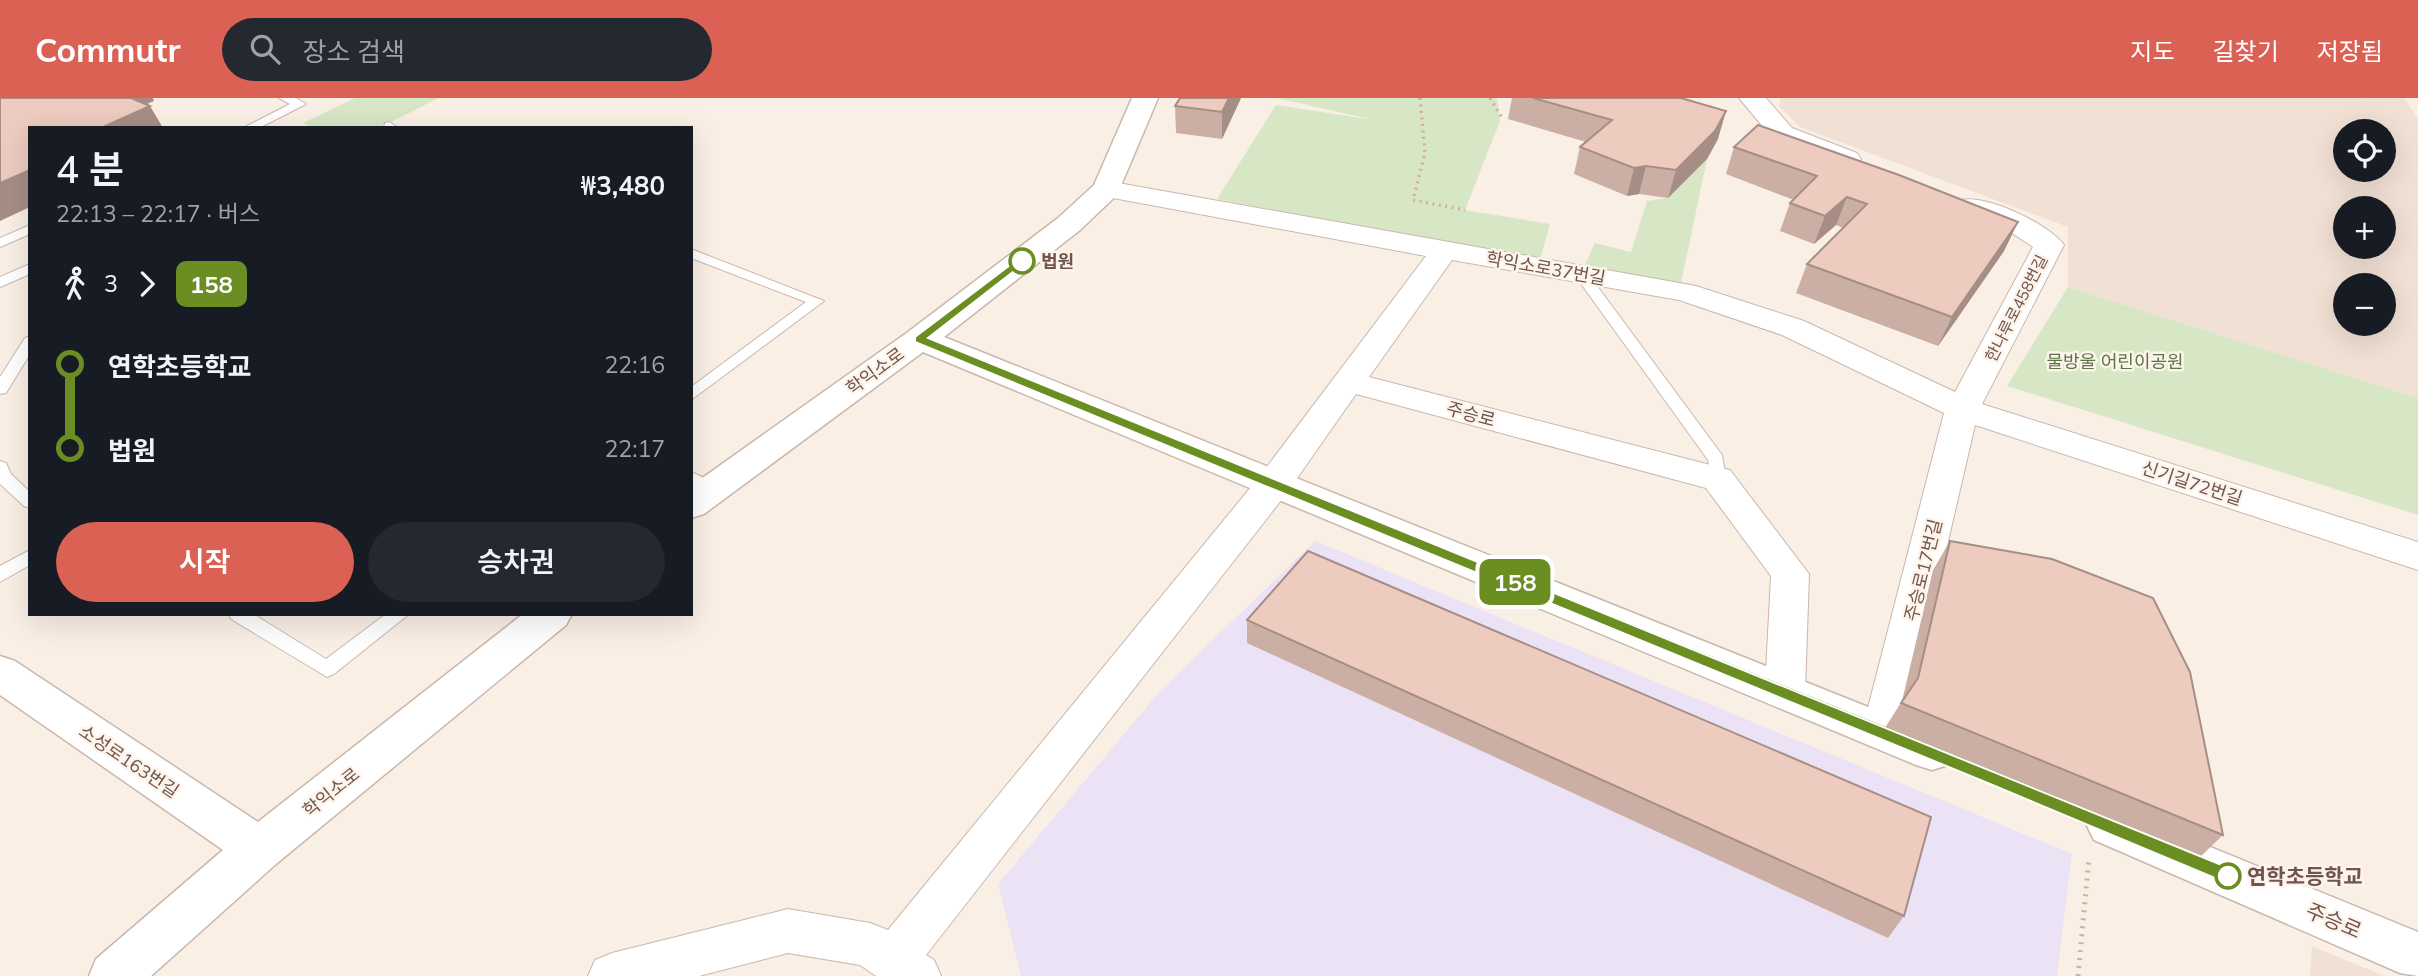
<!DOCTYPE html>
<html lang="ko">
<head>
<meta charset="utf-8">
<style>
	:root { --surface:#171b24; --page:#242831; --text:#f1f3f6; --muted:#9ea1a6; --accent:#da6154 }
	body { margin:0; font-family:Mulish,"Noto Sans KR",sans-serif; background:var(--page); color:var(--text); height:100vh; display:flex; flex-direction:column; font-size:26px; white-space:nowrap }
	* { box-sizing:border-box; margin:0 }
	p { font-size:23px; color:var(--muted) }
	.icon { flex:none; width:38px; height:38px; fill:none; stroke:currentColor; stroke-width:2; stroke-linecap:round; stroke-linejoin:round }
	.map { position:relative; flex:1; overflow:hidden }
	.sheet { position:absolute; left:28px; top:28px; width:665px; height:490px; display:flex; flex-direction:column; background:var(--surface); border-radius:0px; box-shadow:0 7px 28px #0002 }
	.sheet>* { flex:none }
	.badge { padding:0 14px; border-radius:10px; font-size:24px; line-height:46px }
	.buttons { position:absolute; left:2333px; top:21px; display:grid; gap:14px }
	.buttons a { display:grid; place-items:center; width:63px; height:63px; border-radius:50%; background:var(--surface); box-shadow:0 7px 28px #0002; font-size:35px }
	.map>.badge { position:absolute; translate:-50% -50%; box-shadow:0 0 0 4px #fff }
	.legs { display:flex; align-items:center; gap:10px; height:77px; padding:0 28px; font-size:23px }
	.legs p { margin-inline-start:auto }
	.overview { display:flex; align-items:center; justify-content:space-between; height:119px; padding:0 28px }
	h1 { font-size:38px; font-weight:600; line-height:52px }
	.primary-button { display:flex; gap:14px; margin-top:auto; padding:14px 28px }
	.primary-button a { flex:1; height:80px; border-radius:42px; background:var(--accent); color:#fff; font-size:28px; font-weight:600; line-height:80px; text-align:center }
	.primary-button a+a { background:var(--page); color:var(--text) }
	ul { padding:0 28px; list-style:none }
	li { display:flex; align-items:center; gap:24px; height:84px; font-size:26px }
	li i { display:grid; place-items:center; width:10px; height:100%; margin:0 9px; background:currentColor }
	li i::after { content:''; width:18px; height:18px; margin:-9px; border:5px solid; border-radius:50%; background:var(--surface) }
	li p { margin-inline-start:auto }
	li:first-child i { background:linear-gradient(#0000 50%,currentColor 0) }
	li:last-child i { background:linear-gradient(currentColor 50%,#0000 0) }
	header { display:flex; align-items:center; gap:42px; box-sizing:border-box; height:98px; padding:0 35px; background:var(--accent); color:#fff }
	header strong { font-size:33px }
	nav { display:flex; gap:38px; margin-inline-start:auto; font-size:24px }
	.search { width:490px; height:63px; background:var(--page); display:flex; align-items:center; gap:18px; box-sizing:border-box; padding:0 24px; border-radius:38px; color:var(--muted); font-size:26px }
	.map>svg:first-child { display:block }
</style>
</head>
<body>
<header>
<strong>Commutr</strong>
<div class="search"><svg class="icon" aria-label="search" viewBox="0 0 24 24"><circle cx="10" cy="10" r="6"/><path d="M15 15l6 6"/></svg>장소 검색</div>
<nav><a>지도</a><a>길찾기</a><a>저장됨</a></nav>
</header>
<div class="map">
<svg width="2418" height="878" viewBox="0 0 2418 878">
	<rect width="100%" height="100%" fill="#faefe5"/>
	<path fill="#f1e0d4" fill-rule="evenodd" d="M 1781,0 L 2404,0 L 2418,21 L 2418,300 L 2068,189 L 2068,129 L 1800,29 L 1779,8 ZM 2345,33 L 2384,33 L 2384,72 L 2345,72 ZM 2345,110 L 2384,110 L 2384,149 L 2345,149 ZM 2345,187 L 2384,187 L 2384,226 L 2345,226 Z
		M 2312,848 L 2384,878 L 2310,878 Z"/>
	<path fill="#ece2f6" d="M 1315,443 L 2072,756 L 2057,878 L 1021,878 L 998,786 L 1161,592 Z"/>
	<path fill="#d7e6c5" d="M 355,0 L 439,0 L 379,30 L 313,30 L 303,25 Z
		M 1276,0 L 1497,0 L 1500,23 L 1465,112 L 1550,126 L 1538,168 L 1354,127 L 1217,101 L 1276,7 L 1374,22 Z
		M 1707,61 L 1680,190 L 1581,176 L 1595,145 L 1631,154 L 1647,103 L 1668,100 Z
		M 2068,189 L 2418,300 L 2418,417 L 2007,288 Z"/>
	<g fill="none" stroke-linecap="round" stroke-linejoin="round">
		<defs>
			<path id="service" d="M 279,0 L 296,0 L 306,6 L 259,30 L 243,30 L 290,6 Z
				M 389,24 L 399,30 L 384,30 L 385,25 Z
				M 30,127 L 30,136 L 0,149 L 0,140 Z
				M 691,151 L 824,203 L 691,302 L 691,289 L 806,204 L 691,160 Z
				M 30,166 L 30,176 L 0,189 L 0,179 Z
				M 1581,172 L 1586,173 L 1722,357 L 1726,381 L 1724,385 L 1712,385 L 1708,362 L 1574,176 Z
				M 30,238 L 30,256 L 6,295 L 0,296 L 0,279 L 25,240 Z
				M 0,363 L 6,365 L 11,376 L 30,394 L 30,410 L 24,408 L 0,386 Z
				M 691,374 L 719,387 L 721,391 L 719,395 L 713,397 L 691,387 Z
				M 30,452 L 30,467 L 0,484 L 0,468 Z
				M 229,516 L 253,516 L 326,561 L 386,516 L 409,516 L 334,576 L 327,579 L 231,521 Z"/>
			<path id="minor" d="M 1739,0 L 1766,0 L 1792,30 L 1857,55 L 1861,61 L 1857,67 L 1848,69 L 1774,42 Z
				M 1107,83 L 1696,188 L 1804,223 L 1955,294 L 2033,149 L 2006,131 L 1961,114 L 1957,108 L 1961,102 C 1986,96 2049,126 2064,147 L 1982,306 L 2418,444 L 2418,472 L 1975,327 L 1904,633 L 1898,645 L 1883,650 L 1868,645 L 1862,633 L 1944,315 L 1782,237 L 1679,202 L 1452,162 L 1369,279 L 1730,372 L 1809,476 L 1805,593 L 1799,605 L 1785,609 L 1771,605 L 1765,593 L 1771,478 L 1706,390 L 1356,296 L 1286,396 L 926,857 L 934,862 L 941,878 L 876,878 L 860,867 L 788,855 L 699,878 L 588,878 L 595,862 L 612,855 L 788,811 L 870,825 L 888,832 L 1260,378 L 1426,158 L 1097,97 L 1093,91 L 1097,85 Z"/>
			<path id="tertiary" d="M 1132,0 L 1158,0 L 1117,97 L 1080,132 L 944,239 L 1948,641 L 1954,654 L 1948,667 L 1932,672 L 1916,667 L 923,254 L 704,416 L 691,420 L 691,388 L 908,234 L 1058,120 L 1094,87 Z
				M 523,516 L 572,516 L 566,527 L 276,766 L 151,878 L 89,878 L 96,861 L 223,752 L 0,597 L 0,558 L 15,563 L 258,724 Z
				M 2110,708 L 2418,834 L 2418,878 L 2400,875 L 2094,742 L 2087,728 L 2094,714 Z"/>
		</defs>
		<use href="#service" stroke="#cbb6ac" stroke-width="2"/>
		<use href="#minor" stroke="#cbb6ac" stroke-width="2"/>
		<use href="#tertiary" stroke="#cbb6ac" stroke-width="3"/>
		<path stroke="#d2afa2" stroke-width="3.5" stroke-dasharray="2 4.5" stroke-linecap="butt" d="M 1420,0 L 1425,55 L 1413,102 L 1465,112
			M 1490,0 L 1502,20"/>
		<path stroke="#d2afa2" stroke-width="5" stroke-dasharray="2 6" stroke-linecap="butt" d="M 2078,878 L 2089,760"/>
		<use href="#service" fill="#fff" fill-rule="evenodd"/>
		<use href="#minor" fill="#fff" fill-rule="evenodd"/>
		<use href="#tertiary" fill="#fff" fill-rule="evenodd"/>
	</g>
	<path fill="#ccafa4" d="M 1241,0 L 1222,41 L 1176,35 L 1175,8 Z
		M 1512,0 L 1681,0 L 1718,41 L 1707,61 L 1668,100 L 1639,96 L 1627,98 L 1574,76 L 1580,49 L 1586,44 L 1508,21 Z
		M 1734,49 L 2018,124 L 2004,153 L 1938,248 L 1796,195 L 1807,166 L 1843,130 L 1836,127 L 1814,146 L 1780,133 L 1790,105 L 1794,102 L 1726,76 Z
		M 1950,443 L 2223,737 L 2195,764 L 1883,633 L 1902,603 L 1933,472 Z
		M 1247,522 L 1904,818 L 1888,840 L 1247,545 Z"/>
	<path fill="#a68e86" d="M 113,0 L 153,0 L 154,3 L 123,16 Z
		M 1229,0 L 1241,0 L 1222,41 L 1222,14 Z
		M 150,8 L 163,30 L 101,30 Z
		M 1726,13 L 1718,41 L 1707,61 L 1668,100 L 1676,72 Z
		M 1646,68 L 1639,96 L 1627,98 L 1634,70 Z
		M 30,72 L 30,109 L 0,123 L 0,85 Z
		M 1847,99 L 1836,127 L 1814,146 L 1825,118 Z
		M 2018,124 L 2004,153 L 1938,248 L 1952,219 Z"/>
	<path fill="#edcbbf" stroke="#a68e86" stroke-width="2" d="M 0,0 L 131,0 L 150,8 L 101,30 L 30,30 L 30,72 L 0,85 Z
		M 1180,0 L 1229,0 L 1222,14 L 1175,8 Z
		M 1533,0 L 1681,0 L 1726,13 L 1715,33 L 1676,72 L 1646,68 L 1634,70 L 1580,49 L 1612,22 Z
		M 1758,27 L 1899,77 L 2018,124 L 1952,219 L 1807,166 L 1867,106 L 1847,99 L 1825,118 L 1790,105 L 1817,78 L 1734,49 Z
		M 1950,443 L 2052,461 L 2153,500 L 2190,574 L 2223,737 L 1901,605 L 1918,580 Z
		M 1308,453 L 1931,719 L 1904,818 L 1247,522 Z"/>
	<path fill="#6b8e23" stroke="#fff" stroke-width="2" d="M 1018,161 L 1027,163 L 928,240 C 1363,419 1800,592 2234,772 L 2237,778 L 2234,783 L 2228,785 L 2222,783 C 1788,600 1351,425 915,244 L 915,239 Z"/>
	<g fill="#fff" stroke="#6b8e23" stroke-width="3.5">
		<circle cx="1022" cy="163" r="12"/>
		<circle cx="2228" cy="778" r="12"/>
	</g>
	<g text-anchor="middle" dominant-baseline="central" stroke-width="5" stroke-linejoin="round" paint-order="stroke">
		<g font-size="16" fill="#71554c" stroke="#fdf4eb">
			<text transform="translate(2016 210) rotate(-63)">한나루로458번길</text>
		</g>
		<g font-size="18" font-weight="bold" fill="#71554c" stroke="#fdf4eb" text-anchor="start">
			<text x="1041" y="163">법원</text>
		</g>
		<g font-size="18" fill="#71554c" stroke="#fdf4eb">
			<text transform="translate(1546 170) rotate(10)">학익소로37번길</text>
			<text transform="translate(875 273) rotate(-36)">학익소로</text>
			<text transform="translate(1471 316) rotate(15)">주승로</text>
			<text transform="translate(2192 385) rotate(18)">신기길72번길</text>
			<text transform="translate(1923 472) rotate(-76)">주승로17번길</text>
			<text transform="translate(129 663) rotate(34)">소성로163번길</text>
			<text transform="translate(331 694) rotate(-39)">학익소로</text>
		</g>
		<g font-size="18" fill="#5a7645" stroke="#fdf4eb">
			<text x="2115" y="263">물방울 어린이공원</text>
		</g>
		<g font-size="21" font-weight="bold" fill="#71554c" stroke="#fdf4eb" text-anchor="start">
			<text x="2247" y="778">연학초등학교</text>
		</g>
		<g font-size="21" fill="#71554c" stroke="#fdf4eb">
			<text transform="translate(2334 822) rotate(23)">주승로</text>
		</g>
	</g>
</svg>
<div class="buttons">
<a><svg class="icon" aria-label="locate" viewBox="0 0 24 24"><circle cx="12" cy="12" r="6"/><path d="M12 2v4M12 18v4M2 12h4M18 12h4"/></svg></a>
<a>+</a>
<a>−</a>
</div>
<b class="badge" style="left:1515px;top:484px;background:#6b8e23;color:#fff">158</b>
<section class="sheet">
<div class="overview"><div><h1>4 분</h1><p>22:13 – 22:17 · 버스</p></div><b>₩3,480</b></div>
<div class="legs"><svg class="icon" aria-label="walk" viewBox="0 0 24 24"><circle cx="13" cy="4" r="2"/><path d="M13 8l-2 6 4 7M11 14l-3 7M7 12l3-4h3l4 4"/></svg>3<svg class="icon" aria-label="forward" viewBox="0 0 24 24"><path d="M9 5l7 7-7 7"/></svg><b class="badge" style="background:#6b8e23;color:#fff">158</b></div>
<ul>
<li><i style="color:#6b8e23"></i><b>연학초등학교</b><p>22:16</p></li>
<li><i style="color:#6b8e23"></i><b>법원</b><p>22:17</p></li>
</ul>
<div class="primary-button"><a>시작</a><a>승차권</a></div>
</section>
</div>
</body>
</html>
